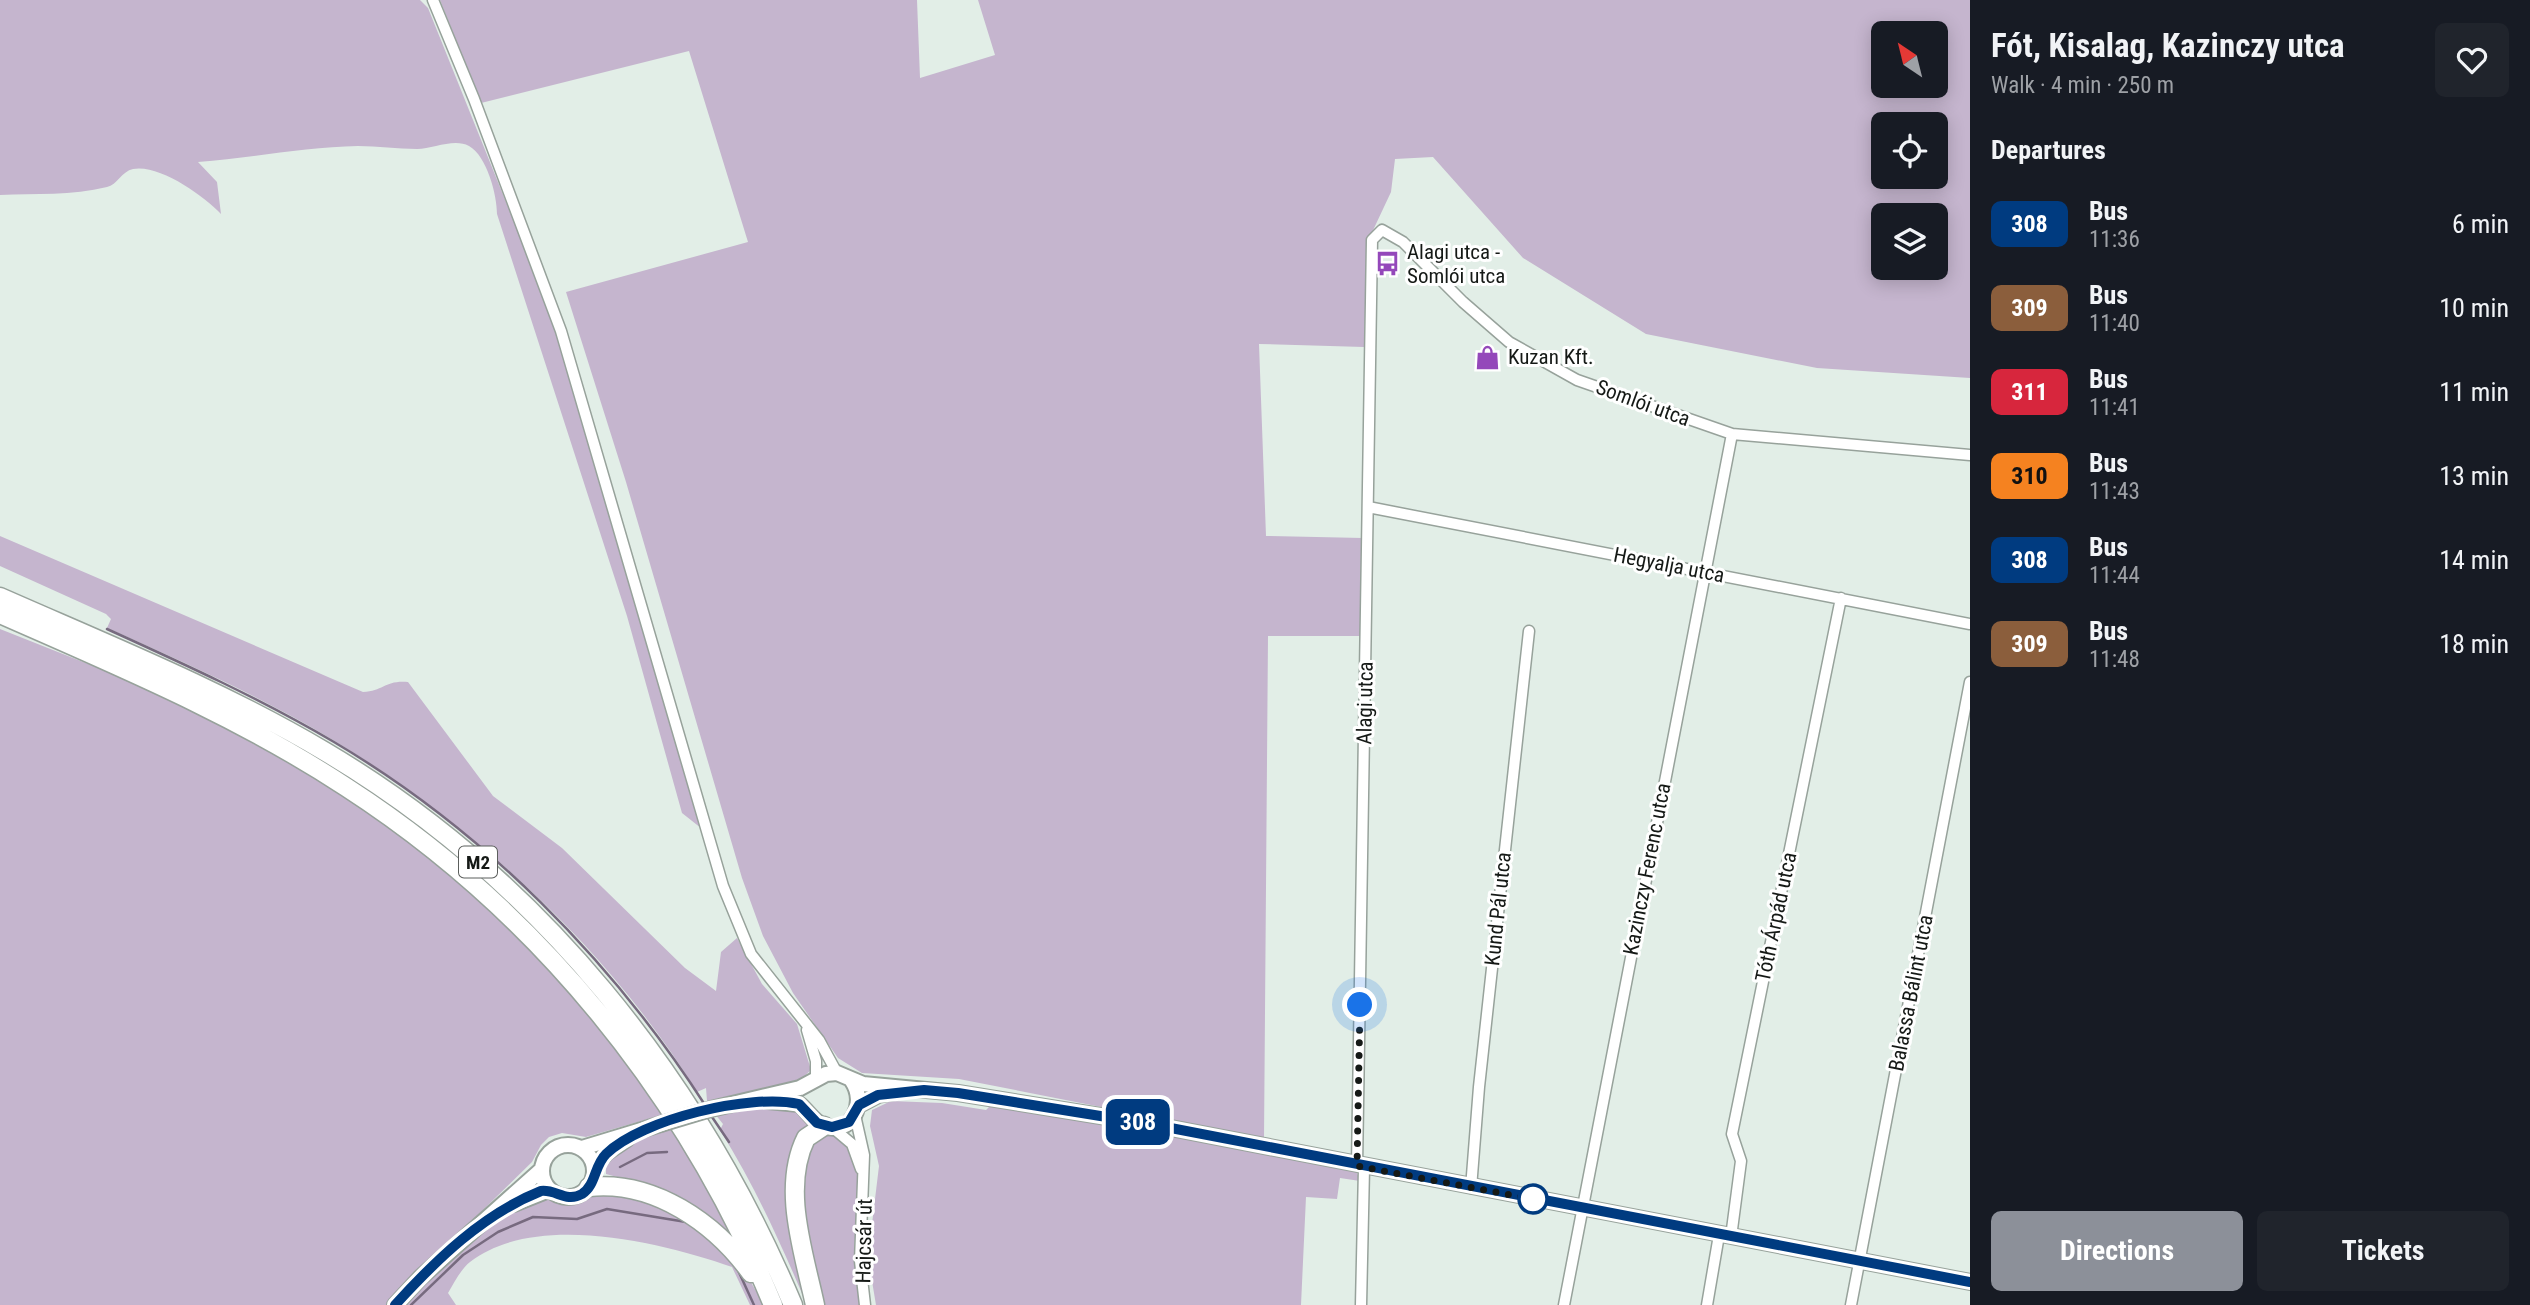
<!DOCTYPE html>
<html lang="en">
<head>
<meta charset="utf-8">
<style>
	:root { --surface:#171b24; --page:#20242c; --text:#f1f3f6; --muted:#9ea1a6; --accent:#8c9099 }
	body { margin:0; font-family:"Roboto Condensed",sans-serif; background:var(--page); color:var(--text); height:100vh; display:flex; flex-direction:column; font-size:26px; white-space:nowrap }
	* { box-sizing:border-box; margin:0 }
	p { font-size:23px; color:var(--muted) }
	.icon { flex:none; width:38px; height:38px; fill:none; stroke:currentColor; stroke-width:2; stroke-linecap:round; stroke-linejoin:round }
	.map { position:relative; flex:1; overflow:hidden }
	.drawer { display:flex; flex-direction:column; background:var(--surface); width:560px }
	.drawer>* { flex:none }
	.badge { padding:0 14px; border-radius:10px; font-size:24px; line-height:46px }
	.needle { width:46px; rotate:325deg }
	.fabs { position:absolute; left:1871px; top:21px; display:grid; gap:14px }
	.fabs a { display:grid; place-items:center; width:77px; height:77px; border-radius:10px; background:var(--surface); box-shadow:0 4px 18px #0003; font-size:35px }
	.you { position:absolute; width:35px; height:35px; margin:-18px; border:5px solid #fff; border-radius:50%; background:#1a73e8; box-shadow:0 0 0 10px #1a73e833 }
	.map>.badge { position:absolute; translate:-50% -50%; box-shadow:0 0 0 4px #fff }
	h2 { padding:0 21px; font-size:26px; line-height:63px }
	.round { display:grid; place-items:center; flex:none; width:74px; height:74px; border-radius:10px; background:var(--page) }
	.overview { display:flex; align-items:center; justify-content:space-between; height:119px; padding:0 21px }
	h1 { font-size:33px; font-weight:700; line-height:52px }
	.primary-button { display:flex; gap:14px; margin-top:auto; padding:14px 21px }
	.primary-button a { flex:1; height:80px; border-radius:10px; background:var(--accent); color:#fff; font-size:28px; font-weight:700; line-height:80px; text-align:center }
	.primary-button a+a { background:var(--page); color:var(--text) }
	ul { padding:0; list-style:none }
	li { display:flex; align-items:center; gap:21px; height:84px; padding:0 21px }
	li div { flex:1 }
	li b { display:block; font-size:26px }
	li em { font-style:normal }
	li .badge { min-width:77px; font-weight:700; text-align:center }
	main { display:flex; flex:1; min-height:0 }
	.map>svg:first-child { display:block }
</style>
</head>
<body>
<main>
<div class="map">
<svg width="1970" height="1305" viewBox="0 0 1970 1305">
	<rect width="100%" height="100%" fill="#e2eee7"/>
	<path fill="#c5b5ce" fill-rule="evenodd" d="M 0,0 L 420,0 L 428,8 L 559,334 L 706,832 L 682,813 L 627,616 L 497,214 C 497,195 487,156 469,146 C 454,138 433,149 417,149 C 397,149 378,146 358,146 C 305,147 251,158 198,162 L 217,182 L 221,214 C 203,195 159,164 133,169 C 122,171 117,185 107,187 C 72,196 35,193 0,195 Z
		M 440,0 L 917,0 L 920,78 L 995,55 L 978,0 L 1970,0 L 1970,378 L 1817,368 L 1646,334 L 1523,258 L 1433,157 L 1395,159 L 1391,192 L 1368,241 L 1364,347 L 1259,344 L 1266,536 L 1363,538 L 1361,636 L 1268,636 L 1264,1139 L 959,1079 L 862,1073 L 838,1058 L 793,993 L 763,936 L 742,878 L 626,482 L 566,292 L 748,242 L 689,51 L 481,103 ZM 1883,33 L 1936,33 L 1936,86 L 1883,86 ZM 1883,124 L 1936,124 L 1936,177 L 1883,177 ZM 1883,215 L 1936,215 L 1936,268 L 1883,268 Z
		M 0,536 L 363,692 C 384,691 385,680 408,682 L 493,796 L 562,848 L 685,968 L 716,991 L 721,952 L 737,938 L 762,984 L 797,1024 L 811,1070 L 799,1081 L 707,1101 L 706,1088 L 697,1092 C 603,939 450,803 293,717 C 233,684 170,656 107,628 L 111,619 L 106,614 L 0,566 Z
		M 0,629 L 204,710 L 298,761 L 450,869 L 506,920 L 589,1009 L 665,1114 L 586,1137 L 562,1133 L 549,1137 L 541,1145 L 532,1162 L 386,1305 L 0,1305 Z
		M 891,1101 L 942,1103 L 986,1110 L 993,1103 L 1356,1170 L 1360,1181 L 1340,1178 L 1337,1199 L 1306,1197 L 1301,1305 L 876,1305 L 868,1257 L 879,1166 L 870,1126 L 872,1110 Z
		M 779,1102 L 792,1103 L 809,1122 L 801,1136 L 807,1305 C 781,1244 755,1186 720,1130 L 723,1124 L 715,1114 Z
		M 673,1126 L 745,1252 C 702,1203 667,1190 606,1174 L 606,1160 L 636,1138 Z
		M 827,1133 C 876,1138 853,1226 854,1257 C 855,1273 859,1289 862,1305 L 824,1305 C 814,1254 791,1189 814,1139 Z
		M 597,1190 L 670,1207 L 741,1265 L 764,1305 L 750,1305 L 732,1267 C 662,1243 536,1211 470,1262 C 461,1269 454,1283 448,1293 L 456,1305 L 404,1305 C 425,1280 512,1194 544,1195 C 552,1195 561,1202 570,1203 Z"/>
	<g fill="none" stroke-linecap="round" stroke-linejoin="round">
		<path stroke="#776a7f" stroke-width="2.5" d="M 107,629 C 184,664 261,699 334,742 C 484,831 611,959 705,1105
			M 710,1114 L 729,1142
			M 620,1167 L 647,1153 L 667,1152
			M 737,1268 L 754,1305
			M 411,1305 L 463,1255 L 498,1232 L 533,1217 L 577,1219 L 607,1209 L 686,1222"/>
		<defs>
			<path id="street" d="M 433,0 L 474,99 L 561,331 L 723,886 L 751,954 L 819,1040 L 837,1073
				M 1368,507 L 1970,624
				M 807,1030 L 816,1061 L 816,1079
				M 855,1115 L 864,1155 L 860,1261 L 865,1305
				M 833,1128 L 852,1144 L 861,1169
				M 1357,1166 L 1372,240 L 1382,230 L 1403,242 L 1463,302 L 1509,342 L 1577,380 L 1732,434 L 1970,455
				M 1471,1188 L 1479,1087 L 1529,631
				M 1731,1237 L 1741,1161 L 1732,1134 L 1841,598
				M 1361,1305 L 1364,1168
				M 1564,1305 L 1732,434
				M 1707,1305 L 1719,1235
				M 1851,1305 L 1970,682"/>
			<path id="secondary" d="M 768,1101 L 799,1104 C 808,1111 813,1122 824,1126 C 852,1136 867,1103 852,1081
				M 859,1105 L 878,1095 L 895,1092
				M 711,1109 L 800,1088 L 826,1074 L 837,1073 L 863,1084 L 958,1093 L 1150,1124 L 1970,1282
				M542 1171a26 26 0 1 1 52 0a26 26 0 1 1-52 0Z
				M 582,1148 L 661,1124
				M 594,1168 L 606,1153 L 627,1139
				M 514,1204 L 549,1190
				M 395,1305 L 420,1278 L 541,1170"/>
			<path id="highway" d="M 0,597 C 109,645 221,690 324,751 C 539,878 697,1077 793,1305
				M 0,614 C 118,666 238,716 346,787 C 538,911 686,1094 773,1305
				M 589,1187 C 654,1180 715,1223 751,1273
				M 815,1305 C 804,1253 781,1188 806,1138 L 824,1126"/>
		</defs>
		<use href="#street" stroke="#97a29b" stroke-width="13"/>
		<use href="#secondary" stroke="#97a29b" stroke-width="18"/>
		<use href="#highway" stroke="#97a29b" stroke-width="21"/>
		<use href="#street" stroke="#fff" stroke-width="10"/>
		<use href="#secondary" stroke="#fff" stroke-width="14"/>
		<use href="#highway" stroke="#fff" stroke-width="18"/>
		<defs>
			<path id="secondary-bridge" d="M 661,1124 L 711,1109"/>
		</defs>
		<use href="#secondary-bridge" stroke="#97a29b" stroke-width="18" stroke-linecap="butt"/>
		<use href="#secondary-bridge" stroke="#fff" stroke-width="14"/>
	</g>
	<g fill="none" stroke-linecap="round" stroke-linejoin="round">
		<defs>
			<path id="line" d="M 395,1305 C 436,1260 483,1214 541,1191 C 556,1189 566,1203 582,1194 C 596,1185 594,1166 606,1154 C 642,1119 751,1093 799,1104 L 817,1123 L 832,1127 L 849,1122 L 859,1105 L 878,1095 L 924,1090 L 958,1093 L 1150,1124 L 1970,1282"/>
		</defs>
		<use href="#line" stroke="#fff" stroke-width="16"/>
		<use href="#line" stroke="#003b80" stroke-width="10"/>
		<path stroke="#151916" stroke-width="7" stroke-dasharray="0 12.6" d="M 1360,1005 L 1357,1166 L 1538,1200 L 1533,1199"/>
	</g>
	<defs>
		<symbol id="bus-bare" viewBox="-9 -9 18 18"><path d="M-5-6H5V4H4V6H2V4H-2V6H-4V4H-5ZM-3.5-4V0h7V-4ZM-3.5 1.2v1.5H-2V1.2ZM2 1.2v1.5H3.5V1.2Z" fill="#9448ba" stroke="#fff" stroke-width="2.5" paint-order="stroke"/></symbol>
		<symbol id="shop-bare" viewBox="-9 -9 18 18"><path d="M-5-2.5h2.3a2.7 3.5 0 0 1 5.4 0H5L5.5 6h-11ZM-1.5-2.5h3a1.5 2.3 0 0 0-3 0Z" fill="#9448ba" stroke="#fff" stroke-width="2.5" paint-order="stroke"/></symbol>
	</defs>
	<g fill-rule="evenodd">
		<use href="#bus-bare" x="1370" y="246" width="35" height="35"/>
		<use href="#shop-bare" x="1470" y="340" width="35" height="35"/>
	</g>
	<circle fill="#fff" stroke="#003b80" stroke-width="3.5" cx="1533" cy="1199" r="14"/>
	<g text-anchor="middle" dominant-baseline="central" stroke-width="6" stroke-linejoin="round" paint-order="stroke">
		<rect fill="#fff" stroke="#5b5e5c" stroke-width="2" x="459" y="846.5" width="38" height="31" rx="5"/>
		<g font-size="19" font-weight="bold" fill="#151916">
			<text x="478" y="862">M2</text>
		</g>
		<g font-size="21" fill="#151916" stroke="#fff" text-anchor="start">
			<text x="1407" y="252">Alagi utca -<tspan x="1407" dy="24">Somlói utca</tspan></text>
			<text x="1508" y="357">Kuzan Kft.</text>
		</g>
		<g font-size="21" fill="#151916" stroke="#fff">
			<text transform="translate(1643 403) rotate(20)">Somlói utca</text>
			<text transform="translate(1669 565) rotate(11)">Hegyalja utca</text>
			<text transform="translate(1365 703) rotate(-89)">Alagi utca</text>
			<text transform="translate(1647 869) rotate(-79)">Kazinczy Ferenc utca</text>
			<text transform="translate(1498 909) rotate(-84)">Kund Pál utca</text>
			<text transform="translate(1776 917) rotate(-78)">Tóth Árpád utca</text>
			<text transform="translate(1911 993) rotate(-79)">Balassa Bálint utca</text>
			<text transform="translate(864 1241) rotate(-89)">Hajcsár út</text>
		</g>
	</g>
</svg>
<div class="fabs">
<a><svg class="needle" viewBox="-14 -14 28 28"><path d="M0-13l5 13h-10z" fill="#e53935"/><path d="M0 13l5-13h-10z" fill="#9ea1a6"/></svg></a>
<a><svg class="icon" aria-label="locate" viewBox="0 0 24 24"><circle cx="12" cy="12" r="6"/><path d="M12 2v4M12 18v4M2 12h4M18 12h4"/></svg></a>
<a><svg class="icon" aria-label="layers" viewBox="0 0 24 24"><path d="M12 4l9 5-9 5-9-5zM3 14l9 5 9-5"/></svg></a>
</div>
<div class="you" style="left:1360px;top:1005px"></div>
<b class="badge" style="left:1138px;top:1122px;background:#003b80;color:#fff">308</b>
</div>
<section class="drawer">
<div class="overview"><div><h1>Fót, Kisalag, Kazinczy utca</h1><p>Walk · 4 min · 250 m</p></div><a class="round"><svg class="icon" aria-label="heart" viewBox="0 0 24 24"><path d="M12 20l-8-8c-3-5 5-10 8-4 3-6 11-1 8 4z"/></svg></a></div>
<h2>Departures</h2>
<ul>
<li><span class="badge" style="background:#003b80;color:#fff">308</span><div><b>Bus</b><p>11:36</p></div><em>6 min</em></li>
<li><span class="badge" style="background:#8b5e3c;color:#fff">309</span><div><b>Bus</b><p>11:40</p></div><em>10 min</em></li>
<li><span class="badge" style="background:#d7263d;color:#fff">311</span><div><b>Bus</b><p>11:41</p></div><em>11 min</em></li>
<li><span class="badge" style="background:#f58220;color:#111">310</span><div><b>Bus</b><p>11:43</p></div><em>13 min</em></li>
<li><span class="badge" style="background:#003b80;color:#fff">308</span><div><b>Bus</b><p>11:44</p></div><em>14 min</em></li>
<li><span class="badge" style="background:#8b5e3c;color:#fff">309</span><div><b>Bus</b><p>11:48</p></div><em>18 min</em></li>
</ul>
<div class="primary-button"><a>Directions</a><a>Tickets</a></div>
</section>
</main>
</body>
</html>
